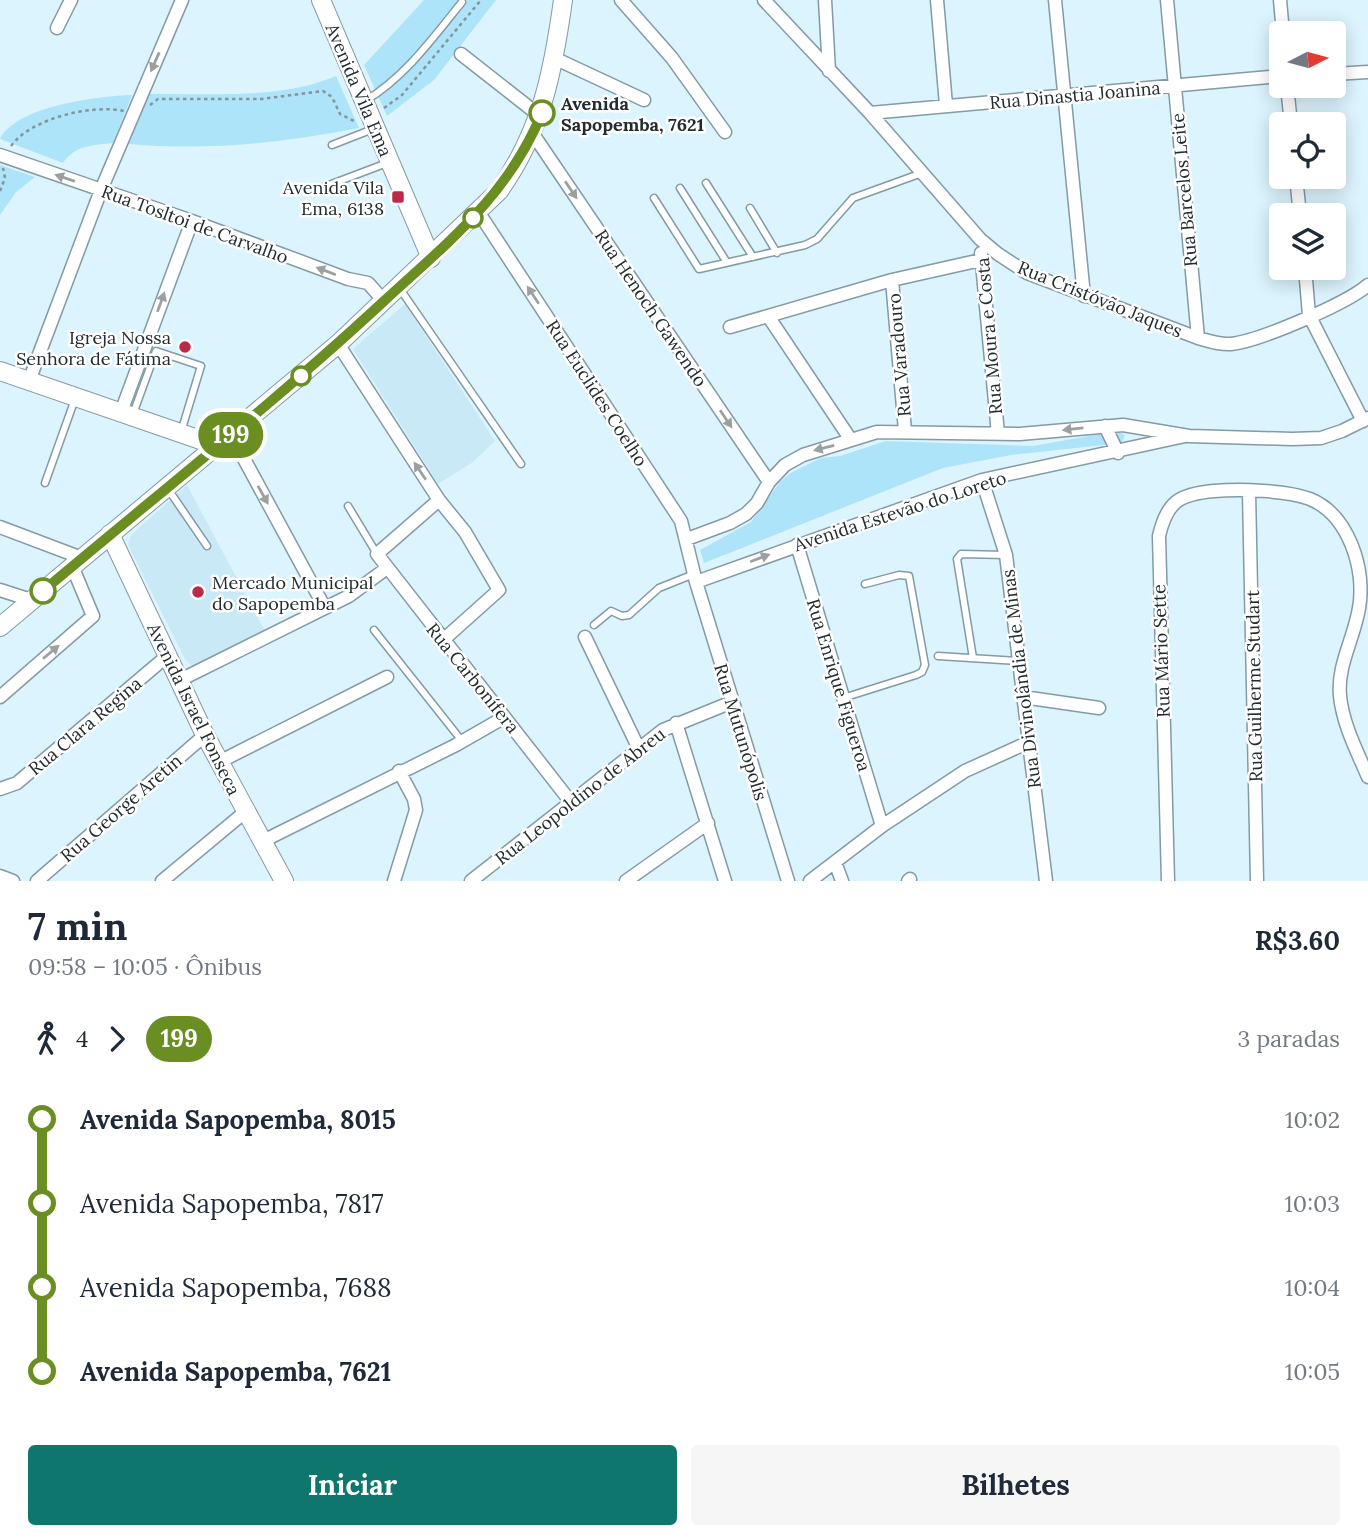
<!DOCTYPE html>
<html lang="pt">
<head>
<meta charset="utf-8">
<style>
	:root { --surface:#fff; --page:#f6f6f7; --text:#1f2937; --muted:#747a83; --accent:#0f766e }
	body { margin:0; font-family:Lora,serif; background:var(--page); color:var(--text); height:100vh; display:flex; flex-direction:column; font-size:26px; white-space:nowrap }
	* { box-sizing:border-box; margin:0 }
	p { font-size:23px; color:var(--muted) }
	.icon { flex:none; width:38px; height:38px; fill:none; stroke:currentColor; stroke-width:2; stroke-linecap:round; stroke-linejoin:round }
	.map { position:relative; height:881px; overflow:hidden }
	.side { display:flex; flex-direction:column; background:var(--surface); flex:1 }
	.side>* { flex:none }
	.badge { padding:0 14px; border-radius:23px; font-size:24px; line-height:46px }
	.needle { width:46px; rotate:84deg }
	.tools { position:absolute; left:1269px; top:21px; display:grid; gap:14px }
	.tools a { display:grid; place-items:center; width:77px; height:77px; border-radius:7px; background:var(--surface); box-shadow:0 4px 18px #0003; font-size:35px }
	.map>.badge { position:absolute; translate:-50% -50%; box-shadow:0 0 0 4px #fff }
	.legs { display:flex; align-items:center; gap:10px; height:77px; padding:0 28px; font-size:23px }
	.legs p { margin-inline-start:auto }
	.overview { display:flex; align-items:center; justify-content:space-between; height:119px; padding:0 28px }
	h1 { font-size:38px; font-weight:700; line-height:52px }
	.primary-button { display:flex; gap:14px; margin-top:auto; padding:14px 28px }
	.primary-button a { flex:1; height:80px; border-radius:7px; background:var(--accent); color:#fff; font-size:28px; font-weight:700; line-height:80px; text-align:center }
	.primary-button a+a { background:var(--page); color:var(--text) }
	ul { padding:0 28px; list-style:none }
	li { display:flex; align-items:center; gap:24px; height:84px; font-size:26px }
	li i { display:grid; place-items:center; width:10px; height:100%; margin:0 9px; background:currentColor }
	li i::after { content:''; width:18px; height:18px; margin:-9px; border:5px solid; border-radius:50%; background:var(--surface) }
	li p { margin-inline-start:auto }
	li:first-child i { background:linear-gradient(#0000 50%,currentColor 0) }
	li:last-child i { background:linear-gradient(currentColor 50%,#0000 0) }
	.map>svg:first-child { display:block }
</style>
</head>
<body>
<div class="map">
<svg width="1368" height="881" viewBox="0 0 1368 881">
	<rect width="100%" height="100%" fill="#dcf4fe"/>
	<path fill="#c9e9f6" d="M 405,304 L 495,441 L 473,462 L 438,484 L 353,349 Z
		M 187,485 L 265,631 L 193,667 L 185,659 L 128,545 L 131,535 Z"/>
	<path fill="#ade4fa" d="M 424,0 L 496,0 L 434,80 L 387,116 L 364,65 Z
		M 336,76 L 359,128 C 279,143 212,151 129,144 L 149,94 C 210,93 279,100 336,76 Z
		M 132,95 L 113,143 C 94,145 75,145 63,163 L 0,139 C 16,106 99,96 132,95 Z
		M 0,165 L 35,177 L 16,192 L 0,215 Z
		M 1117,431 L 1125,435 L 1122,443 L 1011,455 L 943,468 L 704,563 L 700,550 L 751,522 L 780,482 L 792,472 L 821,458 L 840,456 L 886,441 L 1033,446 Z"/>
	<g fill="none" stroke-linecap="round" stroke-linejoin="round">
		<defs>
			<path id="lane" d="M 365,101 C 405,77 433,38 462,2
				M 332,145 L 373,129
				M 706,183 L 753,257
				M 680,188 L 726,261
				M 313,191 L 387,163
				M 654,198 L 699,269 L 805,245 L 817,239 L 853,198 L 922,173
				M 750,208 L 777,253
				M 400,289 L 521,464
				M 133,414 L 156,351 L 201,366 L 181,432
				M 45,483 L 75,399
				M 168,489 L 207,546
				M 348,506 L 377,554
				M 594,625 L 611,611 L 622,616 L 629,615 L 659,588 L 694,574
				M 374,630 L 462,741
				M 938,656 L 1019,661
				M 973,658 L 957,559 L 961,554 L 1006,555
				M 843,698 L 916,675 L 922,672 L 925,665 L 909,576 L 899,575 L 865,584"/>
			<path id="street" d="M 621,0 L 672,58 L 725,132
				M 764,0 L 870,113 L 980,239 L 998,254 L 1027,273 L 1198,338 C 1209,341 1219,345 1231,344 C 1259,341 1346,304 1368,285
				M 825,0 L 829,71
				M 937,0 L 946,105
				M 1055,0 L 1084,296
				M 1167,0 L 1198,338
				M 1280,0 L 1283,33
				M 57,28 L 71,0
				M 461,54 L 540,116
				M 554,58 L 644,100
				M 1334,74 L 1368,72
				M 1287,86 L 1291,124
				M 870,113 L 1281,76
				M 533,134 L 769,482
				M 0,155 L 192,221 L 348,279 L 368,283 L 384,301
				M 1296,177 L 1300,215
				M 479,213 L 681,521 L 696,582 L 788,881
				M 981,253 L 998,434
				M 1305,268 L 1309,315 L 1363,421
				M 892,280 L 905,431
				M 768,316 L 851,440
				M 730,327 L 892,280 L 981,260
				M 338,344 L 439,500 L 377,554 L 570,801
				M 29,381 L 101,190 L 182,0
				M 121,412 L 192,221
				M 1105,426 L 1118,453
				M 231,435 L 325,608
				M 982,480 L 1006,555 L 1046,881
				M 1249,492 L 1257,881
				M 439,500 L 465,532 L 499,590 L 442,641
				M 0,527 L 82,558
				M 687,539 L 730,523 L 746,514 L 757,503 L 769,482 L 785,465 L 803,455 L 877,432 L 1020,434 L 1123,425 L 1189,436 L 1292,439 L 1321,438 L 1342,431 L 1368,418
				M 797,545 L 882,826
				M 696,582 L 982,480 L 1185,436
				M 0,590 L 31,600
				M 585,637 L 639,749
				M 178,681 L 349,596 L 387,568
				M 0,697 L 93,616 L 72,566
				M 1023,697 L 1099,708
				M 676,723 L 725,881
				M 219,762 L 387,677
				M 0,789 L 17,783 L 166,657
				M 261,842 L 456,745 L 503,718
				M 835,862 L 842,881
				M 0,876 L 13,881
				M 37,881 L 205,735
				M 162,881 L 245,812
				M 394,881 L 416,810 L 414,799 L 399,771
				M 471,881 L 663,730 L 732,702
				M 626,881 L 708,823
				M 810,881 L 882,826 L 965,771 L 1029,742
				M 908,881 L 910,879
				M 1168,881 L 1159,536 C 1167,501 1180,494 1214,491 C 1240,489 1286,490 1310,499 C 1349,515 1366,570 1359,608 C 1354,639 1337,665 1340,696 C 1343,725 1357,751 1368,777"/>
			<path id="secondary" d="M 321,0 L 431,258
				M 0,371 L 218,446
				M 110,534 L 205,735 L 284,881
				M 0,627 L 338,344 L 499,191 C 542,130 553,72 563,0"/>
		</defs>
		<use href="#lane" stroke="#849aa4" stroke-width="9"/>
		<use href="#street" stroke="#849aa4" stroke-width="15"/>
		<use href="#secondary" stroke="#849aa4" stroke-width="20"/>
		<path stroke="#83959b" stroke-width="2.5" stroke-dasharray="3.5 3.5" stroke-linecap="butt" d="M 150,105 L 158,99 L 261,99 L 323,91 L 332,97 L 340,114 L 356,122
			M 384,108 L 402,95 L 481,0
			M 11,146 C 31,118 93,104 124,111
			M 0,191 L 5,178 L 3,168"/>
		<use href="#lane" stroke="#fff" stroke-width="6"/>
		<use href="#street" stroke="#fff" stroke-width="12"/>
		<use href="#secondary" stroke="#fff" stroke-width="18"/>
	</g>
	<defs><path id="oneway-solid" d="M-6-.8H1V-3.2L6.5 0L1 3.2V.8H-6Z" transform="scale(1.75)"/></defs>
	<g fill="#9ca0a1">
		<use href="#oneway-solid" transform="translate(155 62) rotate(114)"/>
		<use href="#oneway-solid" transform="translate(65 178) rotate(-161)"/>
		<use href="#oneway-solid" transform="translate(571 190) rotate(56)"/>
		<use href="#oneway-solid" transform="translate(326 271) rotate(-159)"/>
		<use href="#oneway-solid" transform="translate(533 295) rotate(-123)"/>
		<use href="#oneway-solid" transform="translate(161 302) rotate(-70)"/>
		<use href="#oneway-solid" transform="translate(726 419) rotate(56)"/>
		<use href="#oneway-solid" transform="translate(1073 429) rotate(174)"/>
		<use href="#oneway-solid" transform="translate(824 448) rotate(166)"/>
		<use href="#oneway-solid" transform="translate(420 471) rotate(-124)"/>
		<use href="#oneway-solid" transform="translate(263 495) rotate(61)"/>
		<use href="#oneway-solid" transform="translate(760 558) rotate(-21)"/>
		<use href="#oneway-solid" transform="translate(51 652) rotate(-40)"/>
	</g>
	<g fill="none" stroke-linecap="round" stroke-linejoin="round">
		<defs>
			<path id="line-1" d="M 43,591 C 157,495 274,403 383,302 C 448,242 507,197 542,113"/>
		</defs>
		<use href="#line-1" stroke="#fff" stroke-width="16"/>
		<use href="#line-1" stroke="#6b8e23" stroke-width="10"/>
	</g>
	<g fill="#fff" stroke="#6b8e23" stroke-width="3.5">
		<circle cx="542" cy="113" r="12"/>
		<circle cx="473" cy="218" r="9"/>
		<circle cx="301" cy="376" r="9"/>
		<circle cx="43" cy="591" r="12"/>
	</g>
	<g fill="#bb2a49" stroke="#fff" stroke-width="2.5">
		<rect x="391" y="190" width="14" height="14" rx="3.5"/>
		<circle cx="185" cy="347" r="7"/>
		<circle cx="198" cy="592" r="7"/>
	</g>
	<g text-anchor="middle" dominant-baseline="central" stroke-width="5" stroke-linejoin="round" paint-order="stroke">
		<g font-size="18" fill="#222c2f" stroke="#fff">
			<text transform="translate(359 90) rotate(67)">Avenida Vila Ema</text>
			<text transform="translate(1075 95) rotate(-5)">Rua Dinastia Joanina</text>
			<text transform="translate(1184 190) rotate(-95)">Rua Barcelos Leite</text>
			<text transform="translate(195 224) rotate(20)">Rua Tosltoi de Carvalho</text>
			<text transform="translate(1100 299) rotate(22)">Rua Cristóvão Jaques</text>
			<text transform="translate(651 308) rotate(56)">Rua Henoch Gawendo</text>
			<text transform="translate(989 336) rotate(-95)">Rua Moura e Costa</text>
			<text transform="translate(899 355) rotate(-95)">Rua Varadouro</text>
			<text transform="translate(597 393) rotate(57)">Rua Euclides Coelho</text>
			<text transform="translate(900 511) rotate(-18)">Avenida Estevão do Loreto</text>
			<text transform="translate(1161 651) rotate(-92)">Rua Mário Sette</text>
			<text transform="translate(473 678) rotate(51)">Rua Carbonífera</text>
			<text transform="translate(1021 679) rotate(-97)">Rua Divinolândia de Minas</text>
			<text transform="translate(839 685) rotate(73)">Rua Enrique Figueroa</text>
			<text transform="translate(1254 686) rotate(-91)">Rua Guilherme Studart</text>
			<text transform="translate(194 709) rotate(64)">Avenida Israel Fonseca</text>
			<text transform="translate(85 726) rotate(-40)">Rua Clara Regina</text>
			<text transform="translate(741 732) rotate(73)">Rua Mutunópolis</text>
			<text transform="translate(580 796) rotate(-38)">Rua Leopoldino de Abreu</text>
			<text transform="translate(121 808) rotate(-41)">Rua George Aretin</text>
		</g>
		<g font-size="18" font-weight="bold" fill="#222c2f" stroke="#fff" text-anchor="start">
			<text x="561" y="103">Avenida<tspan x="561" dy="21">Sapopemba, 7621</tspan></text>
		</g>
		<g font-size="18" fill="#222c2f" stroke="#fff" text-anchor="end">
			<text x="384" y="187">Avenida Vila<tspan x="384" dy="21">Ema, 6138</tspan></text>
			<text x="171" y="337">Igreja Nossa<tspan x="171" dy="21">Senhora de Fátima</tspan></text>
			<text x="212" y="582" text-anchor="start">Mercado Municipal<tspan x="212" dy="21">do Sapopemba</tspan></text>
		</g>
	</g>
</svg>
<div class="tools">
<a><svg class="needle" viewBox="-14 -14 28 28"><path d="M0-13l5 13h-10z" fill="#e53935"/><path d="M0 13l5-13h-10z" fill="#747a83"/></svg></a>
<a><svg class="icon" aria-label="locate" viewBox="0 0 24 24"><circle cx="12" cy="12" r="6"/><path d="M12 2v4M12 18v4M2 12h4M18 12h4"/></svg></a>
<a><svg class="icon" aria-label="layers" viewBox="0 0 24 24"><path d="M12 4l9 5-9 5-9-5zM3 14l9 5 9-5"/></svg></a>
</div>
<b class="badge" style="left:231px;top:435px;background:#6b8e23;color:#fff">199</b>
</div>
<section class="side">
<div class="overview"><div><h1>7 min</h1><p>09:58 – 10:05 · Ônibus</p></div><b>R$3.60</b></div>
<div class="legs"><svg class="icon" aria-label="walk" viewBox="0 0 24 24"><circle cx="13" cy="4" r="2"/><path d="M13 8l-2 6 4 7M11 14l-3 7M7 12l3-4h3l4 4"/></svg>4<svg class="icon" aria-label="forward" viewBox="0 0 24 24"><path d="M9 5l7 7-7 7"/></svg><b class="badge" style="background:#6b8e23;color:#fff">199</b><p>3 paradas</p></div>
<ul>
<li><i style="color:#6b8e23"></i><b>Avenida Sapopemba, 8015</b><p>10:02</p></li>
<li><i style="color:#6b8e23"></i><span>Avenida Sapopemba, 7817</span><p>10:03</p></li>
<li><i style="color:#6b8e23"></i><span>Avenida Sapopemba, 7688</span><p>10:04</p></li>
<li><i style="color:#6b8e23"></i><b>Avenida Sapopemba, 7621</b><p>10:05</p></li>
</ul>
<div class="primary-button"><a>Iniciar</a><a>Bilhetes</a></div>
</section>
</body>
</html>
